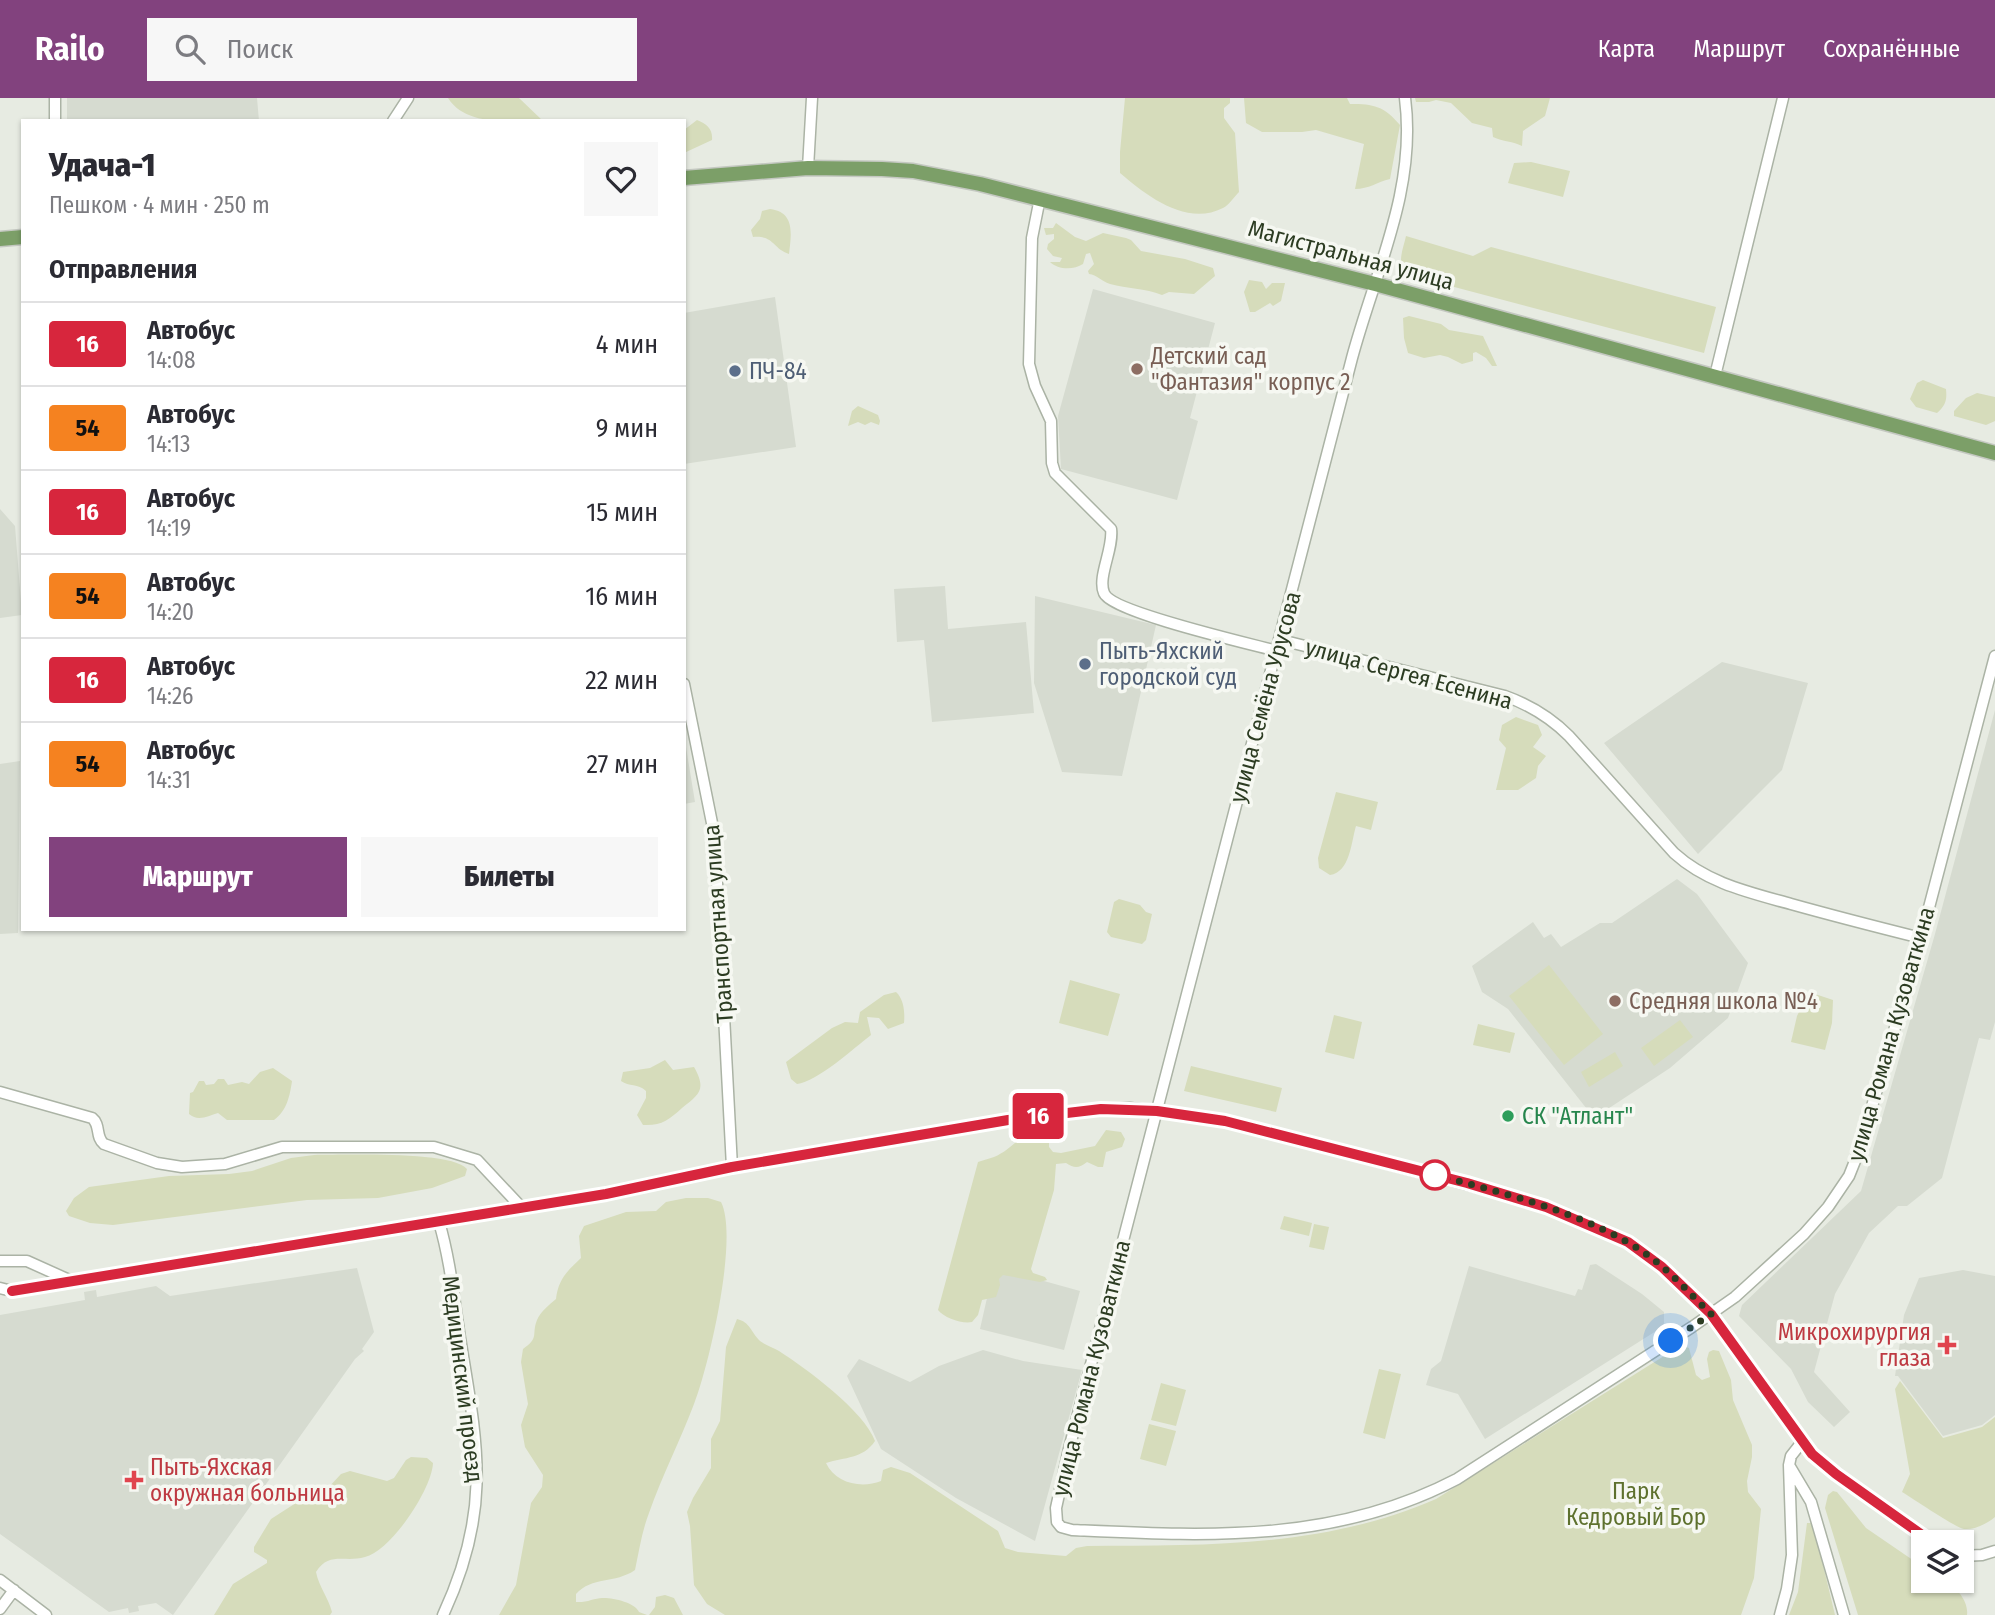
<!DOCTYPE html>
<html lang="ru">
<head>
<meta charset="utf-8">
<style>
	:root { --surface:#fff; --page:#f7f7f7; --text:#2b2b33; --muted:#7c7c81; --line:#e1e1e2; --accent:#82427e }
	body { margin:0; font-family:"Fira Sans Condensed",sans-serif; background:var(--page); color:var(--text); height:100vh; display:flex; flex-direction:column; font-size:26px; white-space:nowrap }
	* { box-sizing:border-box; margin:0 }
	p { font-size:23px; color:var(--muted) }
	.icon { flex:none; width:38px; height:38px; fill:none; stroke:currentColor; stroke-width:2; stroke-linecap:round; stroke-linejoin:round }
	.map { position:relative; flex:1; overflow:hidden }
	.sheet { position:absolute; left:21px; top:21px; width:665px; height:812px; display:flex; flex-direction:column; background:var(--surface); border-radius:0px; box-shadow:0 2px 5px #0004 }
	.sheet>* { flex:none }
	.badge { padding:0 14px; border-radius:5px; font-size:24px; line-height:46px }
	.controls { position:absolute; left:1911px; top:1432px; display:grid; gap:14px }
	.controls a { display:grid; place-items:center; width:63px; height:63px; border-radius:0px; background:var(--surface); box-shadow:0 2px 5px #0004; font-size:35px }
	.you { position:absolute; width:35px; height:35px; margin:-18px; border:5px solid #fff; border-radius:50%; background:#1a73e8; box-shadow:0 0 0 10px #1a73e833 }
	.map>.badge { position:absolute; translate:-50% -50%; box-shadow:0 0 0 4px #fff }
	h2 { padding:0 28px; font-size:26px; line-height:63px }
	.round { display:grid; place-items:center; flex:none; width:74px; height:74px; border-radius:0px; background:var(--page) }
	.headline { display:flex; align-items:center; justify-content:space-between; height:119px; padding:0 28px }
	h1 { font-size:33px; font-weight:800; line-height:52px }
	.action { display:flex; gap:14px; margin-top:auto; padding:14px 28px }
	.action a { flex:1; height:80px; border-radius:0px; background:var(--accent); color:#fff; font-size:28px; font-weight:800; line-height:80px; text-align:center }
	.action a+a { background:var(--page); color:var(--text) }
	ul { padding:0; list-style:none }
	li { display:flex; align-items:center; gap:21px; height:84px; padding:0 28px; border-top:2px solid var(--line) }
	li div { flex:1 }
	li b { display:block; font-size:26px }
	li em { font-style:normal }
	li .badge { min-width:77px; font-weight:700; text-align:center }
	header { display:flex; align-items:center; gap:42px; box-sizing:border-box; height:98px; padding:0 35px; background:var(--accent); color:#fff }
	header strong { font-size:33px }
	nav { display:flex; gap:38px; margin-inline-start:auto; font-size:24px }
	.search { width:490px; height:63px; background:var(--page); display:flex; align-items:center; gap:18px; box-sizing:border-box; padding:0 24px; border-radius:0px; color:var(--muted); font-size:26px }
	.map>svg:first-child { display:block }
</style>
</head>
<body>
<header>
<strong>Railo</strong>
<div class="search"><svg class="icon" aria-label="search" viewBox="0 0 24 24"><circle cx="10" cy="10" r="6"/><path d="M15 15l6 6"/></svg>Поиск</div>
<nav><a>Карта</a><a>Маршрут</a><a>Сохранённые</a></nav>
</header>
<div class="map">
<svg width="1995" height="1517" viewBox="0 0 1995 1517">
	<rect width="100%" height="100%" fill="#e7ebe2"/>
	<path fill="#d6dbd0" d="M 67,0 L 257,0 L 259,23 L 67,23 Z
		M 1093,191 L 1215,225 L 1190,320 L 1198,323 L 1177,402 L 1061,371 L 1058,318 Z
		M 775,199 L 796,349 L 684,366 L 684,215 Z
		M 0,411 L 15,428 L 22,517 L 0,520 Z
		M 945,488 L 948,531 L 1026,524 L 1034,615 L 932,624 L 924,542 L 897,544 L 894,491 Z
		M 1035,498 L 1156,527 L 1122,678 L 1062,674 L 1034,585 Z
		M 1722,564 L 1808,585 L 1782,672 L 1698,756 L 1604,645 Z
		M 1995,612 L 1995,924 L 1990,942 L 1979,940 L 1942,1080 L 1907,1108 L 1898,1108 L 1869,1135 L 1835,1196 L 1814,1274 L 1850,1314 L 1834,1329 L 1808,1304 L 1791,1271 L 1739,1218 L 1742,1207 L 1861,1093 L 1935,836 Z
		M 684,637 L 695,704 L 684,706 Z
		M 20,663 L 18,835 L 0,836 L 0,666 Z
		M 1677,781 L 1697,796 L 1748,865 L 1728,920 L 1670,970 L 1594,1020 L 1508,911 L 1482,894 L 1472,868 L 1533,824 L 1544,840 L 1551,836 L 1561,849 L 1600,825 L 1612,825 Z
		M 1596,1166 L 1642,1196 L 1664,1214 L 1664,1228 L 1485,1341 L 1458,1296 L 1426,1287 L 1431,1271 L 1441,1263 L 1469,1168 L 1575,1198 L 1578,1191 L 1582,1192 L 1590,1167 Z
		M 994,1169 L 1080,1193 L 1064,1252 L 980,1231 Z
		M 357,1170 L 374,1234 L 362,1251 L 364,1253 L 355,1261 L 173,1517 L 156,1505 L 138,1508 L 139,1513 L 129,1515 L 128,1510 L 109,1514 L 0,1436 L 0,1217 L 85,1202 L 84,1194 L 96,1192 L 97,1199 L 156,1188 L 170,1198 Z
		M 1963,1172 L 1995,1178 L 1995,1317 L 1982,1327 L 1943,1338 L 1898,1278 L 1895,1278 L 1904,1217 L 1919,1180 Z
		M 983,1252 L 1023,1263 L 1082,1272 L 1035,1443 L 956,1400 L 881,1351 L 847,1278 L 859,1261 L 910,1284 L 939,1268 Z"/>
	<path fill="#d6dcbb" d="M 448,0 L 519,0 L 543,23 C 513,23 466,29 448,0 Z
		M 1125,0 L 1230,0 L 1230,5 L 1224,10 L 1224,20 L 1235,35 L 1239,94 C 1234,99 1229,107 1223,110 C 1186,129 1146,97 1120,75 L 1120,54 Z
		M 1244,0 L 1347,0 L 1350,6 C 1374,6 1384,8 1400,27 L 1390,81 C 1377,84 1369,91 1355,91 L 1364,46 L 1316,32 L 1302,34 L 1262,34 L 1246,25 Z
		M 1415,0 L 1550,0 L 1545,18 L 1523,33 L 1522,48 C 1513,43 1503,44 1493,39 L 1492,30 L 1472,25 L 1451,5 L 1436,2 L 1429,4 L 1416,4 Z
		M 697,22 C 707,26 713,31 712,42 L 684,55 L 684,32 Z
		M 1531,64 L 1570,73 L 1563,99 L 1508,85 L 1514,65 Z
		M 770,111 C 796,114 791,138 789,156 C 772,150 774,137 753,139 L 751,132 L 760,121 L 762,113 Z
		M 1056,125 L 1075,139 L 1086,143 L 1103,135 L 1126,140 L 1131,142 L 1141,153 L 1185,161 L 1213,170 L 1215,178 L 1194,196 L 1169,194 L 1162,197 C 1145,190 1127,191 1110,186 C 1101,183 1097,177 1089,176 L 1088,173 L 1094,166 L 1090,155 L 1086,156 L 1083,166 C 1074,172 1058,172 1050,164 L 1060,164 L 1062,160 L 1053,158 L 1047,151 L 1048,146 L 1054,141 L 1054,136 L 1046,137 L 1044,130 L 1053,130 Z
		M 1406,138 L 1473,158 L 1491,149 L 1716,209 L 1704,255 L 1409,177 C 1395,168 1403,152 1406,138 Z
		M 1249,182 L 1262,184 L 1266,191 L 1272,185 L 1285,185 L 1281,203 L 1273,208 L 1270,205 L 1255,214 L 1250,214 L 1244,194 Z
		M 1409,218 L 1441,226 L 1449,232 L 1483,238 L 1497,268 L 1492,268 L 1486,260 L 1476,254 L 1473,255 L 1473,263 L 1462,266 L 1448,259 L 1440,257 L 1424,260 L 1408,255 L 1404,240 L 1403,220 Z
		M 1923,282 L 1946,291 C 1947,302 1946,307 1937,315 L 1916,309 L 1910,301 L 1917,285 Z
		M 1977,295 L 1995,299 L 1995,323 L 1986,327 L 1954,318 L 1954,313 L 1966,300 Z
		M 858,308 L 878,317 L 880,323 L 879,327 L 871,324 L 865,327 L 858,324 L 848,328 L 852,313 Z
		M 1516,619 L 1538,627 L 1542,637 L 1533,649 L 1546,658 L 1538,668 L 1536,680 L 1518,692 L 1496,692 L 1506,650 L 1499,642 L 1502,627 Z
		M 1336,694 L 1378,704 L 1371,732 L 1356,728 C 1351,745 1350,774 1330,777 L 1319,770 L 1318,760 Z
		M 1119,801 L 1140,807 L 1146,814 L 1152,816 L 1146,842 L 1142,846 L 1111,839 L 1107,834 L 1114,804 Z
		M 1549,867 L 1603,936 L 1564,967 L 1509,898 Z
		M 1070,882 L 1120,896 L 1108,938 L 1059,925 Z
		M 896,894 C 904,901 905,915 904,925 L 888,931 L 879,920 L 867,919 L 871,937 C 854,950 817,984 797,986 L 791,981 L 786,964 L 832,930 L 845,924 L 858,925 L 860,914 L 884,897 Z
		M 1809,894 L 1833,902 L 1832,925 L 1825,952 L 1791,944 L 1797,918 Z
		M 1334,917 L 1362,924 L 1354,961 L 1325,954 Z
		M 1680,922 L 1693,939 L 1654,968 L 1641,950 Z
		M 1478,926 L 1515,935 L 1510,955 L 1473,947 Z
		M 1615,954 L 1623,968 L 1589,989 L 1581,974 Z
		M 665,962 L 673,972 L 694,969 C 707,992 699,996 682,1010 C 669,1022 661,1028 643,1027 L 637,1017 L 646,1000 L 646,993 C 638,985 629,989 621,983 L 623,974 L 650,970 Z
		M 1191,968 L 1282,990 L 1276,1014 L 1184,993 Z
		M 273,970 L 292,983 C 290,997 287,1013 274,1022 L 227,1022 L 218,1015 C 208,1018 198,1024 189,1016 L 190,995 L 193,994 L 199,983 L 204,983 L 206,987 L 214,986 L 218,981 L 224,981 L 228,987 L 242,984 L 249,986 L 260,974 Z
		M 1106,1032 L 1121,1034 L 1125,1041 L 1122,1049 L 1106,1054 L 1103,1069 L 1098,1069 L 1087,1064 C 1079,1070 1075,1071 1066,1065 L 1056,1066 L 1054,1092 L 1031,1171 L 1033,1175 L 1045,1179 L 1047,1182 L 1040,1184 L 1003,1177 L 999,1181 L 1000,1187 L 996,1199 L 982,1202 L 978,1217 L 972,1224 C 962,1226 944,1220 938,1212 L 978,1064 C 983,1062 989,1061 994,1059 C 1015,1051 1024,1027 1049,1038 L 1049,1049 L 1053,1054 L 1061,1055 L 1095,1048 Z
		M 314,1057 C 343,1057 452,1053 467,1071 L 465,1078 L 432,1090 L 378,1100 L 307,1102 L 113,1127 L 90,1125 L 69,1118 L 66,1113 L 74,1100 L 89,1089 L 169,1078 L 229,1076 L 252,1073 L 291,1060 Z
		M 686,1100 L 708,1100 L 721,1104 C 739,1139 709,1268 694,1306 C 680,1343 662,1378 649,1415 C 642,1433 639,1453 635,1472 C 615,1486 592,1478 576,1496 L 576,1504 C 587,1505 596,1499 604,1500 C 615,1500 635,1505 639,1514 L 647,1517 L 499,1517 L 516,1487 L 531,1405 L 542,1389 L 543,1377 L 525,1349 L 521,1327 L 528,1306 L 521,1264 L 523,1251 C 540,1239 531,1237 537,1222 C 541,1213 549,1207 556,1201 C 558,1182 567,1173 581,1160 L 579,1138 L 584,1128 L 626,1114 L 656,1113 L 666,1104 Z
		M 1284,1118 L 1312,1125 L 1309,1138 L 1280,1131 Z
		M 1314,1126 L 1329,1129 L 1324,1152 L 1309,1149 Z
		M 737,1221 C 750,1224 751,1234 760,1243 C 765,1247 774,1250 779,1253 C 807,1271 864,1313 875,1343 C 863,1361 845,1359 826,1365 C 835,1385 861,1391 881,1383 L 883,1372 L 891,1369 L 910,1375 L 998,1433 L 1005,1450 L 1018,1454 L 1066,1458 L 1076,1450 L 1087,1448 C 1207,1447 1323,1450 1436,1401 L 1672,1253 L 1684,1248 L 1689,1250 L 1696,1277 L 1702,1282 L 1710,1279 L 1707,1261 L 1709,1254 L 1713,1252 L 1719,1253 L 1731,1282 L 1733,1302 L 1752,1347 L 1752,1359 L 1747,1383 L 1748,1394 L 1761,1411 L 1754,1480 L 1741,1517 L 725,1517 L 707,1506 L 694,1487 L 690,1428 L 687,1414 L 693,1400 L 711,1370 L 711,1341 L 720,1323 L 726,1249 Z
		M 1379,1271 L 1401,1276 L 1385,1341 L 1363,1335 Z
		M 1900,1283 L 1943,1340 L 1982,1329 L 1995,1319 L 1995,1419 C 1988,1425 1975,1432 1964,1431 C 1956,1430 1912,1400 1902,1394 L 1910,1376 L 1895,1291 Z
		M 1161,1285 L 1186,1292 L 1176,1328 L 1151,1322 Z
		M 1149,1326 L 1176,1333 L 1166,1368 L 1140,1361 Z
		M 411,1359 L 427,1360 L 433,1365 C 432,1391 391,1453 365,1459 C 345,1465 329,1453 316,1474 C 319,1489 328,1499 332,1514 L 330,1517 L 214,1517 L 233,1486 L 267,1465 L 267,1462 L 254,1454 L 254,1449 L 271,1421 L 313,1394 L 328,1390 L 341,1376 L 350,1373 L 387,1383 L 394,1380 L 406,1362 Z
		M 1833,1393 L 1837,1394 L 1866,1430 L 1923,1469 L 1923,1482 C 1928,1482 1936,1481 1941,1482 C 1955,1486 1969,1503 1967,1517 L 1858,1517 L 1825,1410 L 1828,1397 Z
		M 1807,1425 L 1813,1425 L 1835,1517 L 1789,1517 L 1798,1494 Z
		M 665,1497 L 674,1500 L 683,1517 L 649,1517 L 655,1509 L 656,1499 Z"/>
	<g fill="none" stroke-linecap="round" stroke-linejoin="round">
		<defs>
			<path id="minor" d="M 55,0 L 55,23
				M 1405,0 C 1417,91 1375,174 1352,260 L 1069,1351 L 1056,1410 L 1057,1424 L 1061,1429 L 1072,1432 C 1206,1438 1333,1446 1457,1381 L 1692,1229 L 1735,1199 L 1804,1136 L 1828,1109 L 1849,1078 L 1859,1053 L 1921,840 L 1995,558
				M 393,23 L 408,0
				M 808,70 L 812,0
				M 1040,100 L 1032,140 L 1029,266 L 1035,288 L 1051,323 L 1052,365 L 1055,375 L 1111,431 C 1114,450 1097,479 1104,495 C 1111,514 1251,546 1277,553
				M 1715,278 L 1783,0
				M 1281,542 L 1505,598 C 1530,607 1550,619 1569,638 L 1674,755 C 1707,785 1748,794 1791,806 C 1834,818 1877,829 1921,840
				M 684,586 L 712,725 L 715,747 L 732,1069
				M 0,994 L 92,1020 C 101,1027 95,1039 104,1046 L 157,1065 L 182,1069 L 225,1066 L 282,1049 L 434,1049 L 477,1062 L 522,1110
				M 439,1124 C 450,1161 454,1201 460,1240 C 478,1349 492,1412 443,1517
				M 0,1163 L 27,1163 L 67,1181
				M 0,1190 L 12,1193 L 522,1110 L 606,1096 L 732,1069 L 1008,1022 L 1078,1013 L 1130,1010 L 1225,1023 L 1507,1097 L 1546,1109 L 1628,1144 L 1663,1169 L 1711,1216 L 1813,1356 L 1836,1376 L 1932,1444
				M 1789,1367 L 1811,1404 L 1844,1517
				M 1962,1458 L 1982,1457 L 1995,1453
				M 0,1482 L 46,1517
				M 0,1511 L 14,1492
				M 1780,1517 L 1787,1491 L 1792,1457 L 1789,1367 L 1791,1358 L 1802,1344"/>
			<path id="major" d="M 684,80 L 808,70 L 882,71 L 913,73 L 980,86 L 1375,186 L 1995,355
				M 0,141 L 23,139"/>
		</defs>
		<use href="#minor" stroke="#abb3a5" stroke-width="13"/>
		<use href="#major" stroke="#c4c8c1" stroke-width="17"/>
		<use href="#minor" stroke="#fff" stroke-width="10"/>
		<use href="#major" stroke="#7c9f68" stroke-width="14"/>
	</g>
	<g fill="none" stroke-linecap="round" stroke-linejoin="round">
		<defs>
			<path id="line" d="M 12,1193 L 606,1096 L 732,1069 L 1008,1022 L 1101,1011 L 1157,1013 L 1225,1023 L 1467,1085 L 1546,1109 L 1628,1144 L 1662,1169 L 1711,1216 L 1812,1356 L 1836,1376 L 1932,1444"/>
		</defs>
		<use href="#line" stroke="#fff" stroke-width="16"/>
		<use href="#line" stroke="#d7263d" stroke-width="10"/>
		<path stroke="#2c3c22" stroke-width="7" stroke-dasharray="0 12.6" d="M 1435,1077 C 1504,1095 1590,1116 1649,1158 C 1671,1174 1691,1197 1711,1216 L 1671,1243"/>
	</g>
	<g fill="#8d6e63" stroke="#f6f8f2" stroke-width="2.5">
		<circle cx="1137" cy="271" r="7"/>
		<circle cx="1615" cy="903" r="7"/>
	</g>
	<g fill="#5c6f8a" stroke="#f6f8f2" stroke-width="2.5">
		<circle cx="735" cy="273" r="7"/>
		<circle cx="1085" cy="566" r="7"/>
	</g>
	<circle fill="#2e9e5b" stroke="#f6f8f2" stroke-width="2.5" cx="1508" cy="1018" r="7"/>
	<circle fill="#fff" stroke="#d7263d" stroke-width="3.5" cx="1435" cy="1077" r="14"/>
	<g fill="#e0444e" stroke="#f6f8f2" stroke-width="2.5">
		<path d="M1943.5 1236.5h7v7h7v7h-7v7h-7v-7h-7v-7h7z"/>
		<path d="M130.5 1371.5h7v7h7v7h-7v7h-7v-7h-7v-7h7z"/>
	</g>
	<g text-anchor="middle" dominant-baseline="central" stroke-width="7" stroke-linejoin="round" paint-order="stroke">
		<g font-size="23" fill="#2c3c22" stroke="#f6f8f2">
			<text transform="translate(1351 157) rotate(15)">Магистральная улица</text>
			<text transform="translate(1409 576) rotate(15)">улица Сергея Есенина</text>
			<text transform="translate(1265 599) rotate(-75)">улица Семёна Урусова</text>
			<text transform="translate(718 826) rotate(-94)">Транспортная улица</text>
			<text transform="translate(1891 936) rotate(-74)">улица Романа Кузоваткина</text>
			<text transform="translate(1091 1270) rotate(-76)">улица Романа Кузоваткина</text>
			<text transform="translate(463 1281) rotate(83)">Медицинский проезд</text>
		</g>
		<g font-size="23" fill="#785e54" stroke="#f6f8f2" text-anchor="start">
			<text x="1151" y="258">Детский сад<tspan x="1151" dy="26">"Фантазия" корпус 2</tspan></text>
			<text x="1629" y="903">Средняя школа №4</text>
		</g>
		<g font-size="23" fill="#4e5e75" stroke="#f6f8f2" text-anchor="start">
			<text x="749" y="273">ПЧ-84</text>
			<text x="1099" y="553">Пыть-Яхский<tspan x="1099" dy="26">городской суд</tspan></text>
		</g>
		<g font-size="23" fill="#27864d" stroke="#f6f8f2" text-anchor="start">
			<text x="1522" y="1018">СК "Атлант"</text>
		</g>
		<g font-size="23" fill="#be3a42" stroke="#f6f8f2" text-anchor="end">
			<text x="1931" y="1234">Микрохирургия<tspan x="1931" dy="26">глаза</tspan></text>
			<text x="150" y="1369" text-anchor="start">Пыть-Яхская<tspan x="150" dy="26">окружная больница</tspan></text>
		</g>
		<g font-size="23" fill="#5e712e" stroke="#f6f8f2">
			<text x="1636" y="1393">Парк<tspan x="1636" dy="26">Кедровый Бор</tspan></text>
		</g>
	</g>
</svg>
<div class="controls">
<a><svg class="icon" aria-label="layers" viewBox="0 0 24 24"><path d="M12 4l9 5-9 5-9-5zM3 14l9 5 9-5"/></svg></a>
</div>
<div class="you" style="left:1671px;top:1243px"></div>
<b class="badge" style="left:1038px;top:1018px;background:#d7263d;color:#fff">16</b>
<section class="sheet">
<div class="headline"><div><h1>Удача-1</h1><p>Пешком · 4 мин · 250 m</p></div><a class="round"><svg class="icon" aria-label="heart" viewBox="0 0 24 24"><path d="M12 20l-8-8c-3-5 5-10 8-4 3-6 11-1 8 4z"/></svg></a></div>
<h2>Отправления</h2>
<ul>
<li><span class="badge" style="background:#d7263d;color:#fff">16</span><div><b>Автобус</b><p>14:08</p></div><em>4 мин</em></li>
<li><span class="badge" style="background:#f58220;color:#111">54</span><div><b>Автобус</b><p>14:13</p></div><em>9 мин</em></li>
<li><span class="badge" style="background:#d7263d;color:#fff">16</span><div><b>Автобус</b><p>14:19</p></div><em>15 мин</em></li>
<li><span class="badge" style="background:#f58220;color:#111">54</span><div><b>Автобус</b><p>14:20</p></div><em>16 мин</em></li>
<li><span class="badge" style="background:#d7263d;color:#fff">16</span><div><b>Автобус</b><p>14:26</p></div><em>22 мин</em></li>
<li><span class="badge" style="background:#f58220;color:#111">54</span><div><b>Автобус</b><p>14:31</p></div><em>27 мин</em></li>
</ul>
<div class="action"><a>Маршрут</a><a>Билеты</a></div>
</section>
</div>
</body>
</html>
